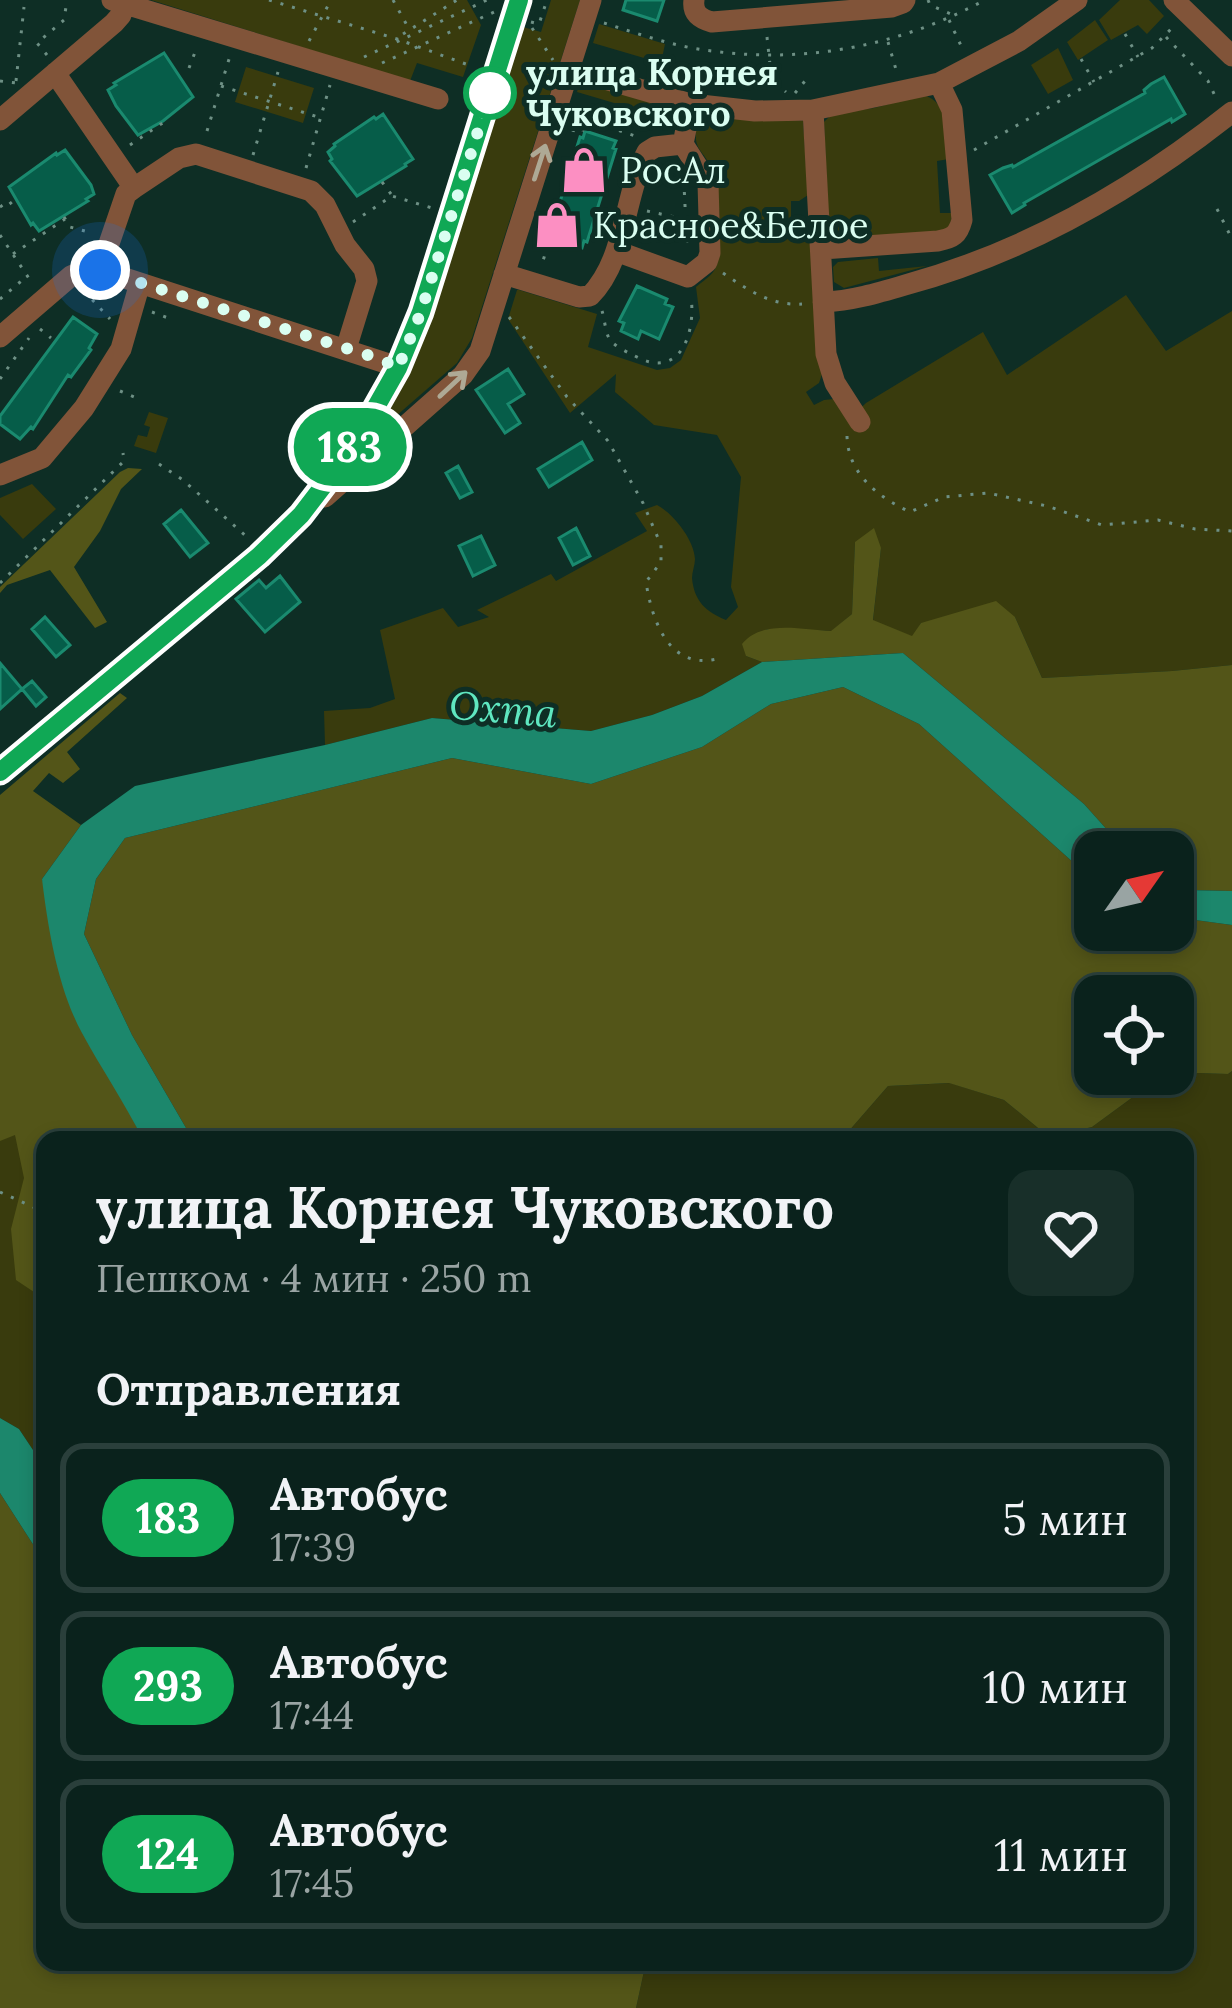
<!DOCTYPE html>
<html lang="ru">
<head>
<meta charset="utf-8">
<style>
	:root { --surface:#0a221c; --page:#182f29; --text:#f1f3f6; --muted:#99a4a3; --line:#2a3f3b }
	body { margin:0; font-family:Lora,serif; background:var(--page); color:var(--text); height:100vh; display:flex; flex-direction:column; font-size:45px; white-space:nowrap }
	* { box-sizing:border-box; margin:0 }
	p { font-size:39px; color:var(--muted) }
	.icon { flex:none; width:66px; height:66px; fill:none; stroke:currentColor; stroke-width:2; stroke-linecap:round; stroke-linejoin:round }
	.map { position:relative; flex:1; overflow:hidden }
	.drawer { position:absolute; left:36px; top:1131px; width:1158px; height:840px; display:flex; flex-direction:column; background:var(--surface); border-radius:24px; box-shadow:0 6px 18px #0003,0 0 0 3px var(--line) }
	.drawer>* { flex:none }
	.badge { padding:0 24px; border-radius:39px; font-size:42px; line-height:78px }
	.needle { width:78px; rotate:56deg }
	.controls { position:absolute; left:1074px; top:831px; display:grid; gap:24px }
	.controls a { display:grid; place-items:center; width:120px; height:120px; border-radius:24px; background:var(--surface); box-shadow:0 6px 18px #0003,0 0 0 3px var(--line); font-size:60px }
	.you { position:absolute; width:60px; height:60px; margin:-30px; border:9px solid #fff; border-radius:50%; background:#1a73e8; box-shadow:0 0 0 18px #1a73e833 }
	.map>.badge { position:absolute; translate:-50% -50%; box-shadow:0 0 0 6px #fff }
	h2 { padding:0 60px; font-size:45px; line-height:108px }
	.round { display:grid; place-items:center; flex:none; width:126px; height:126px; border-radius:24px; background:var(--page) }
	.headline { display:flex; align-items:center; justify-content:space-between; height:204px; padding:0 60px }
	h1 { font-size:57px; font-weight:700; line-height:90px }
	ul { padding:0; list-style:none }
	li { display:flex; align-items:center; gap:36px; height:150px; margin:0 24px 18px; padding:0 36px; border:6px solid var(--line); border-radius:24px }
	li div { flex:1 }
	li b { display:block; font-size:45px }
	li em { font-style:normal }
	li .badge { min-width:132px; font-weight:700; text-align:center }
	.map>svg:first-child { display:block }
</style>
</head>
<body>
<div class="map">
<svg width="1232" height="2008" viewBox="0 0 1232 2008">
	<rect width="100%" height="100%" fill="#0e2e25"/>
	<path fill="#393b0d" d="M 151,0 L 467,0 L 481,25 L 463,77 L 417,63 L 410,81 Z
		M 551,0 L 580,0 L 472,338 L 457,363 L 380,430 L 379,424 L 414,362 L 433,316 L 523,27 L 541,32 Z
		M 1120,0 L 1149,0 L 1164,16 L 1147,34 L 1138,25 L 1111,40 L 1099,20 Z
		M 1095,20 L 1108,40 L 1078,60 L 1067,42 Z
		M 599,24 L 665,44 L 661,63 L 593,43 Z
		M 1058,48 L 1073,80 L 1048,94 L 1031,65 Z
		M 246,67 L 314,88 L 303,123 L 235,102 Z
		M 580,81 L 667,106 L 665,118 L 577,92 Z
		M 923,95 C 950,102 947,136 949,159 L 937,161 L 940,213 L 953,213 L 948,232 L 836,239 L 829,233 L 824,122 L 832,114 L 874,108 Z
		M 706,113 L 803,121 L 808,195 L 799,201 L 791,201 L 791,217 L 803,217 L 809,222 L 822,374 L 819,383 L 806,392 L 814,405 L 824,400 L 834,399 L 849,419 L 866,403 L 983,332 L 1007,375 L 1126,295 L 1166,351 L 1232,311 L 1232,665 L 1172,671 L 1042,678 L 1015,617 L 921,623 L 913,637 L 873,621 L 881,548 L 855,542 L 852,614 L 832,631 L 767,629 L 746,656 L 762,662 L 702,696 L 652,715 L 591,731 L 432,718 L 325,745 L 324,711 L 370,708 L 395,699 L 380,630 L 443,608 L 458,627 L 489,617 L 477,610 L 551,574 L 556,581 L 647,531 L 635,513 L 657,505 C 674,514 694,540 695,559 C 695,565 692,572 692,578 C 694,601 706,612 726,620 L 738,607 L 731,587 L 741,477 L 717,435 L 654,425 L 615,392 L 616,374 L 570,413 L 508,319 L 517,290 L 519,290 L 597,314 L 588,347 L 657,370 L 670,368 L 681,360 L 700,318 L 696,287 C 704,280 712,276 716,267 C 722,253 720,185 714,172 C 702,146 692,153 697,120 Z
		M 878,258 L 879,271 L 927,266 L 844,288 L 834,282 L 833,267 L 838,262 Z
		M 149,412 L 168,418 L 156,453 L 134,446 L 138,435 L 147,437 L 150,427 L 144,425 Z
		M 32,484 L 56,509 L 23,539 L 0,515 L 0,498 Z
		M 1232,1071 L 1232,2008 L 636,2008 L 646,1962 L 1185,1962 L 1185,1140 L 841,1140 L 888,1086 L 950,1083 L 1004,1100 L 1049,1137 L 1092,1127 L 1148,1086 L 1198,1073 L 1228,1074 Z
		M 0,1076 L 45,1140 L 45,1468 L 19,1429 L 0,1418 Z"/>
	<path fill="#535518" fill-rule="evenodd" d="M 128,468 L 142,469 L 121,489 L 100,531 L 74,567 L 107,622 L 95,628 L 50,570 L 7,585 L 0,593 L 0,587 L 120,472 Z
		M 874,528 L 881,548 L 873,620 L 912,636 L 921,623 L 996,601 L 1015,617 L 1042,678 L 1172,671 L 1232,665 L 1232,891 L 1187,890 L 1173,882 L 1173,852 L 1127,852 L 1084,804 L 903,653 L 762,662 L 746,656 L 742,644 C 762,619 803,630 831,631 L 852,614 L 855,542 Z
		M 843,687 L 919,724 L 1095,882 L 1095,930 L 1173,930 L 1173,917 L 1232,925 L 1232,1071 L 1228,1074 L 1198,1073 L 1148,1086 L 1092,1127 L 1049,1137 L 1004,1100 L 949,1083 L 888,1086 L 841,1140 L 193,1140 L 132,1035 L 84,934 L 96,879 L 125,838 L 452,758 L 591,784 L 702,747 L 771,704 ZM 1095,996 L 1173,996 L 1173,1074 L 1095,1074 Z
		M 120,693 L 127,698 L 67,752 L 80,769 L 63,783 L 49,773 L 33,791 L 81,825 L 42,879 L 128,1109 L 143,1140 L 45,1140 L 45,1285 L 34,1292 L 16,1280 L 11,1229 L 24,1178 L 15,1135 L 0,1141 L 0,795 Z
		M 0,1493 L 45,1563 L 45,1962 L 646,1962 L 636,2008 L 0,2008 Z"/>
	<path fill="#1c876c" d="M 903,653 L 1084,804 L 1127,852 L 1095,852 L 1095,882 L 919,724 L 843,687 L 771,704 L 702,747 L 591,784 L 452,758 L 125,838 L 96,879 L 84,934 L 132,1035 L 193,1140 L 143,1140 C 125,1103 102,1070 82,1033 C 58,989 48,929 42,879 L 81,825 L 135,786 L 325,745 L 432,718 L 591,731 L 652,715 L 702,696 L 762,662 Z
		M 1173,882 L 1187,890 L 1232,891 L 1232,925 L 1173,917 Z
		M 0,1418 L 19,1429 L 45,1468 L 45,1563 L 0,1493 Z"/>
	<path fill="#065d49" stroke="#1a8a6f" stroke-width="3" d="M 626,0 L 664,0 L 657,21 L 623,10 Z
		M 164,53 L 193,97 L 163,121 L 138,135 L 116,106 L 108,90 L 116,85 L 114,83 Z
		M 1164,77 L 1185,114 L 1172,122 L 1171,119 L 1024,203 L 1025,205 L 1012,213 L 990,175 L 1003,168 L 1012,165 L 1013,167 L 1145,93 L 1144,90 L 1151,84 Z
		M 383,114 L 413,159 L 405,164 L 406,166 L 357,196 L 330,161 L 332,159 L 328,152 L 335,146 L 334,144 L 374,117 L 376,119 Z
		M 585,131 L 616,141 L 613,148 L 616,149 L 587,242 L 584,241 L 582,248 L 552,239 L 554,232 L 551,231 L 580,137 L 583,138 Z
		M 65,150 L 91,185 L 94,194 L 86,199 L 88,201 L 39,231 L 33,223 L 31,225 L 9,187 L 56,153 L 57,155 Z
		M 637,286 L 667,299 L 665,304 L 673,307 L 659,339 L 641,331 L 638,339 L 621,331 L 624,323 L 619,321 Z
		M 73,317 L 97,334 L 89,348 L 91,350 L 71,377 L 68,375 L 33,429 L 31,427 L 20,439 L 0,424 L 0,416 Z
		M 508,369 L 524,394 L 508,404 L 520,423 L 505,433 L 476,390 Z
		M 582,442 L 592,460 L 549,487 L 538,469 Z
		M 458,466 L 472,492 L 460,498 L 446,473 Z
		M 181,510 L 208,543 L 190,557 L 164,524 Z
		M 576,528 L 590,556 L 573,565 L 559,538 Z
		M 481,536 L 495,565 L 473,576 L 459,546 Z
		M 280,576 L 300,602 L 265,632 L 236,599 L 259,580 L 266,588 Z
		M 45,617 L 70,645 L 56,657 L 32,629 Z
		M 0,663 L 22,689 L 0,709 Z
		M 32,681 L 46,697 L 36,706 L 22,689 Z"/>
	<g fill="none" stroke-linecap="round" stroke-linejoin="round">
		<path stroke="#6e9085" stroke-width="3" stroke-dasharray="3 9" stroke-linecap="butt" d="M 269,0 L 397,39 L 474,67
			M 393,0 L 409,29
			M 928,0 L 930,5 L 951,14
			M 949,20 L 963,50
			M 531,22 L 539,24 L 547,0
			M 604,23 C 639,34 675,47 712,51 C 808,64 901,45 985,0
			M 532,28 L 553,60
			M 403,34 L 457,0
			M 1125,34 L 1138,57
			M 767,37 L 772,83
			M 1166,37 L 1208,81 L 1216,98
			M 309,41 L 331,0
			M 888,42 L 897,73
			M 47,55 L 37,43 L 64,20 L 67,0
			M 364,57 L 487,0
			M 1081,59 L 1094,82
			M 382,63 L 494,12
			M 189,68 L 197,47
			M 0,81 L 16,83
			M 16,81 L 24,7
			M 776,83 L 786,92
			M 221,86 L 321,118
			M 795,93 L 805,81
			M 585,119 L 635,136
			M 572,130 L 582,133 L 591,98
			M 207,131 L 230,56
			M 130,145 L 164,122
			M 974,150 L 1152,48 L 1174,26
			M 253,155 L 278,72
			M 306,168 L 330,85
			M 382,182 L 391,194
			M 689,185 L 684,185 L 687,246 L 689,246
			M 0,207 L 9,201 L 13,206
			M 1217,209 L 1232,239
			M 647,211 L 684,219
			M 64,217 L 70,227 L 92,233
			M 353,222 L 392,196 L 432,208
			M 538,231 L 551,235 L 542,264
			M 0,235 L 32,283
			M 13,254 L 65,219
			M 723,273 C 748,290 771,306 802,304
			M 84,291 L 110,319
			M 0,299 L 26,277
			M 602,311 C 605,320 605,332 610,340 C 616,347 627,352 635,356 C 680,381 696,333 691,297
			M 152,312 L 168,318
			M 509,317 L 567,397 L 608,441 L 643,503 L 661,545 L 661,562 L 646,582 C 652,621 669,670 717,659
			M 40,329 L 51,338
			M 0,379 L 29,338
			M 120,391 L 141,400
			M 847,436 C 848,474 878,497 910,512 L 944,497 L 988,493 L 1047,506 L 1102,525 L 1158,520 L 1195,529 L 1232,531
			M 159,464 L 183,480 L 248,538
			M 0,583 L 124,461 L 123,453
			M 0,1192 L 33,1207 L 45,1208"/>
		<path stroke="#815439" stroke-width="21" d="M 112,0 L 438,99
			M 694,0 C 692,14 701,19 712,22 L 892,7 L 903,3 L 905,0
			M 1174,0 L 1232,56
			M 570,69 L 691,104 L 755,111 L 813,110 L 939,83 L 1019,41 L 1077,0
			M 55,73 L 134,188 L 126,194 L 100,270 L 398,367
			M 813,110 L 826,354 L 835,383 L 860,422
			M 0,120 L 114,23 L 121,15 L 124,3
			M 134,188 L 179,158 L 196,154 L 311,191 L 325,205 L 345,245 L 364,269 L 367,281 L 346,349
			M 822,249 L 938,241 C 953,238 958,235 962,220 L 952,110 L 939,83
			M 616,251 L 688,277 L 707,262 L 710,253 L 708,183 L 683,144 L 691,104
			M 504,274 L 579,297 L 590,296 C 627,258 623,196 647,152 L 655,147 L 683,144
			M 823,302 C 851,301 878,293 905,285 C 1026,252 1134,190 1232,112
			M 0,337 L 71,276 L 85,270 L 100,270
			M 0,475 L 42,458 L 84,408 L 121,349 L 140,283
			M 325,497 L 463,375 L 480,351 L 591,0
			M 0,772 L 259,556 L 301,515 L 334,473 L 368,421 L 398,367 L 421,312 L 519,0"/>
	</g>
	<defs><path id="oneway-shaft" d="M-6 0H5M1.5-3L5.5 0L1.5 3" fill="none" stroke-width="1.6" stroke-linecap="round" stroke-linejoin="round" transform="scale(3)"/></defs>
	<g stroke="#aea995">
		<use href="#oneway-shaft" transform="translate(540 162) rotate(-72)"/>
		<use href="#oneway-shaft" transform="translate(453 384) rotate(-43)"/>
	</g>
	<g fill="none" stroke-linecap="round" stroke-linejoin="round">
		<defs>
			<path id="line" d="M 0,772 L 259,556 L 301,515 L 334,472 L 368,421 L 398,368 L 421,312 L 519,0"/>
		</defs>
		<use href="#line" stroke="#fff" stroke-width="27"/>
		<use href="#line" stroke="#10a855" stroke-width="18"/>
		<path stroke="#dafef1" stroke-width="12" stroke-dasharray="0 21.6" d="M 100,270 L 380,359 L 398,368 L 421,312 L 490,93"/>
	</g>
	<defs>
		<symbol id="shop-bare" viewBox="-9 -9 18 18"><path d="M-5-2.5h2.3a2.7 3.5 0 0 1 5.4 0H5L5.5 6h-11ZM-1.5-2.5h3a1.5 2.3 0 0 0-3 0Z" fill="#fc8fc2" stroke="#0e2e25" stroke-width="2.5" paint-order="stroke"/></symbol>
	</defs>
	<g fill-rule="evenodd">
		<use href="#shop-bare" x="551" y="137" width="66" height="66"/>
		<use href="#shop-bare" x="524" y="192" width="66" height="66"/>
	</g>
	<circle fill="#fff" stroke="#10a855" stroke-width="6" cx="490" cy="93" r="24"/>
	<g text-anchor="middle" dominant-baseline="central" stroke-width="10" stroke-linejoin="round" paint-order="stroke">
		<g font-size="36" font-weight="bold" fill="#dafef1" stroke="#0e2e25" text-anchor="start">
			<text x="526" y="72">улица Корнея<tspan x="526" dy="41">Чуковского</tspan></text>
		</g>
		<g font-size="36" fill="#dafef1" stroke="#0e2e25" text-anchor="start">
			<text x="620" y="170">РосАл</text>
			<text x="593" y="225">Красное&amp;Белое</text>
		</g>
		<g font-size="39" font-style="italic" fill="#5fe7c0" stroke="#0e2e25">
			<text transform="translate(503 709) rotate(5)">Охта</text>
		</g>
	</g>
</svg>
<div class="controls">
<a><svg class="needle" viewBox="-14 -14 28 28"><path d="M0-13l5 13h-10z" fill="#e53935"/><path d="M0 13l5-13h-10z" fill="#99a4a3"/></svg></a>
<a><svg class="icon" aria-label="locate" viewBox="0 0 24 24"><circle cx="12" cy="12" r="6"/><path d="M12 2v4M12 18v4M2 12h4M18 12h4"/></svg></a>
</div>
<div class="you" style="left:100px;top:270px"></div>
<b class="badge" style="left:350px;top:447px;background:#10a855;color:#fff">183</b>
<section class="drawer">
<div class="headline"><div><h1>улица Корнея Чуковского</h1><p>Пешком · 4 мин · 250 m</p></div><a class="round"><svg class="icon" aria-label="heart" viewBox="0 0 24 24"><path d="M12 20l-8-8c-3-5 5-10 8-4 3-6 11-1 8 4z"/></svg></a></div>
<h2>Отправления</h2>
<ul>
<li><span class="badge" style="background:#10a855;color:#fff">183</span><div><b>Автобус</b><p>17:39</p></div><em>5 мин</em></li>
<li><span class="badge" style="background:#10a855;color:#fff">293</span><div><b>Автобус</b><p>17:44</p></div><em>10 мин</em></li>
<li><span class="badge" style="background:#10a855;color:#fff">124</span><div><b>Автобус</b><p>17:45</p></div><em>11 мин</em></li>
</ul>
</section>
</div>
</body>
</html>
